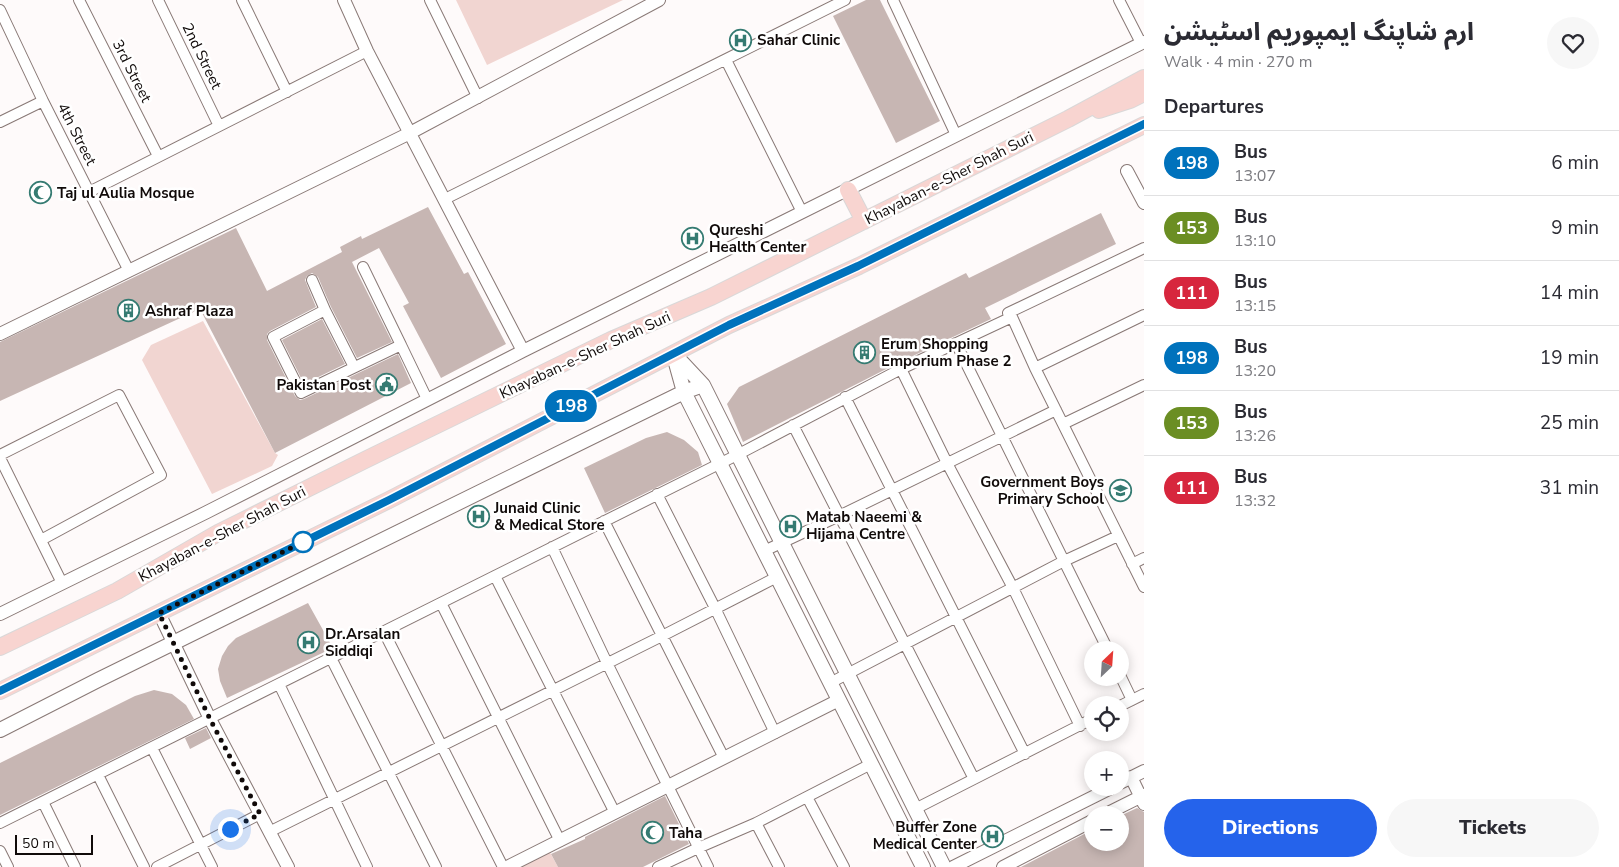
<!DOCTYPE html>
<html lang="en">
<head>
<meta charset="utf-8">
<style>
	:root { --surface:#fff; --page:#f7f7f7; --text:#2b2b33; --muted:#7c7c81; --line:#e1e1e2; --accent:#2563eb }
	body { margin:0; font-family:"Nunito Sans","Noto Sans Arabic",sans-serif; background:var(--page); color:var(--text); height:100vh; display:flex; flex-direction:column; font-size:19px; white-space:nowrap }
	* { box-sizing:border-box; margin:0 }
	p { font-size:16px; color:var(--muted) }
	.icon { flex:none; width:28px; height:28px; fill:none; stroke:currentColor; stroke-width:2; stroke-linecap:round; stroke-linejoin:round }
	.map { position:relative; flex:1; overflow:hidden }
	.details { display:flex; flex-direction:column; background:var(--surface); width:475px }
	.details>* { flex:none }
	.badge { padding:0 10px; border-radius:16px; font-size:18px; line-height:32px }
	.needle { width:32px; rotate:25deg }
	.controls { position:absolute; left:1084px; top:641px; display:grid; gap:10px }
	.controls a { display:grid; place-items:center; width:45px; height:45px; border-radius:50%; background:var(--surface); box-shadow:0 2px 12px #0003; font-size:25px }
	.scale { position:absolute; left:15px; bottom:12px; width:78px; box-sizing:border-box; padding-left:5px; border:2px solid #100a09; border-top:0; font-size:14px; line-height:18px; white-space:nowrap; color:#100a09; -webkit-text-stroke:4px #fff; paint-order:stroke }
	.you { position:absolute; width:25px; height:25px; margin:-12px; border:4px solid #fff; border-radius:50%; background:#1a73e8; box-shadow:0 0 0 8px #1a73e833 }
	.map>.badge { position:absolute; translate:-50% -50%; box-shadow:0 0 0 2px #fff }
	h2 { padding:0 20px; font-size:19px; line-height:45px }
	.round { display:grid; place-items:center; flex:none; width:52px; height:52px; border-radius:26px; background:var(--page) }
	.summary { display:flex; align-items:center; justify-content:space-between; height:85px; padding:0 20px }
	h1 { font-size:24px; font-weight:800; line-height:38px }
	.button { display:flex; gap:10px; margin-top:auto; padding:10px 20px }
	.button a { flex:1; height:58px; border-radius:30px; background:var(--accent); color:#fff; font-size:20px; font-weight:800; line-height:58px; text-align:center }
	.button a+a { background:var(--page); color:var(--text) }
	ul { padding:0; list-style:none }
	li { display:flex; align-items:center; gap:15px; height:65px; padding:0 20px; border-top:1px solid var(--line) }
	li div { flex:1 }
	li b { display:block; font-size:19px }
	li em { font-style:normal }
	li .badge { min-width:55px; font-weight:700; text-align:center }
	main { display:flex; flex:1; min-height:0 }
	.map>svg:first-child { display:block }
</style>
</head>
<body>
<main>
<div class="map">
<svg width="1144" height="867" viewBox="0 0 1144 867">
	<rect width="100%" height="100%" fill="#fefafa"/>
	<path fill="#f1d5d1" d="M 456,0 L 623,0 L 487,65 Z
		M 203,321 L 275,453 L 278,455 L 272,466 L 212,494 L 142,360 L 151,345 Z
		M 548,849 L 558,867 L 512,867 Z"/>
	<path fill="#c7b6b3" d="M 866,0 L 880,0 L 940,121 L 896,143 L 833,16 Z
		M 428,207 L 464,274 L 468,272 L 506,344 L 441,378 L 403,306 L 409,303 L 379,248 L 352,262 L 392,342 L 357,358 L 331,307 L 318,277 L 312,273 L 307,276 L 305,280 L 316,307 L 270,331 L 267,334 L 267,340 L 295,396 L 300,400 L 304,399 L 398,354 L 411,383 L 275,453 L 200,309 L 0,401 L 0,342 L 236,228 L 267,291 L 342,252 L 340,247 L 361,236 L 362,239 Z
		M 1101,213 L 1116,244 L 985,308 L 991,319 L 898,363 L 743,442 L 727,404 L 739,387 L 966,273 L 969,278 Z
		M 322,319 L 345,364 L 304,384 L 282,340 Z
		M 667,432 L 684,440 L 698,452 L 702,465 L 605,513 L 584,468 L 646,438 Z
		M 308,603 L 333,648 L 227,698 L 220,681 L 218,669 L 222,656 L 228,646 L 236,638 Z
		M 154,690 L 172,694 L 186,705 L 194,719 L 0,815 L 0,763 L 135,696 Z
		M 206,728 L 211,738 L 190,749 L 185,738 Z
		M 665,796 L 689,844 L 643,867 L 558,867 L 551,854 L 585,839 L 585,837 Z
		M 1137,808 L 1144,812 L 1144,867 L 1021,867 L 1092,830 L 1092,842 L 1120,842 L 1120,816 Z"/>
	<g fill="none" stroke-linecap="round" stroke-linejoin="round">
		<defs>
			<path id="minor" d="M 79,0 L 158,156
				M 158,0 L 219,126
				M 242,0 L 287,92
				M 430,0 L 478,98
				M 893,0 L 956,135
				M 1119,0 L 1141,43
				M 0,10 L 43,101 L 129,271
				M 726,60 L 802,212
				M 0,122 L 43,101
				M 89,192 L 367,51
				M 445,199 L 845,0
				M 1144,248 L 1008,313 L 1012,317 L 1035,368 L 1144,587
				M 363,267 L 401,345
				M 312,280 L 325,310 L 273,337 L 301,393 L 401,345 L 427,399
				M 325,310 L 354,367
				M 956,343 L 1108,650
				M 1035,368 L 1144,315
				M 901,369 L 947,463 L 1013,588 L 1080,726
				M 845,397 L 1025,754
				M 1063,424 L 1144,385
				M 793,425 L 974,779
				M 0,455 L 119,395 L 161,475 L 41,540
				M 0,458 L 62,583
				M 657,494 L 715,608 L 775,733
				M 604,521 L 724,758
				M 552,547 L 607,663 L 708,867
				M 764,551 L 839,516 L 1056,410
				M 1132,564 L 1144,558
				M 495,576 L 615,813
				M 441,603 L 560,841
				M 384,632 L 503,867
				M 331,658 L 436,867
				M 1120,675 L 1132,700
				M 830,683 L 1064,561 L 1118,536
				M 279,684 L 367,867
				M 1120,706 L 1144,694
				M 152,748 L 212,867
				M 98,775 L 144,867
				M 807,797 L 844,867
				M 43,802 L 75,867
				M 915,809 L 1092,719
				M 0,823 L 737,455 L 901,369 L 1012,317
				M 756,823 L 779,867
				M 269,832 L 662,636 L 777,577
				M 0,851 L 8,867
				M 157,867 L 260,814
				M 658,867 L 698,848 L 756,823 L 871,764"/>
			<path id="tertiary" d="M 344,0 L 367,51 L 523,351
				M 1127,171 L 1144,203
				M 0,334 L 410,133 L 659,0
				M 159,613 L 210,719 L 288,867
				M 0,614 L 207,512 L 523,351 L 1144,42
				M 1131,777 L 1144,804
				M 1120,783 L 1144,771
				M 1104,815 L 1144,795
				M 507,867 L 839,700
				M 953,867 L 1111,788
				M 1003,867 L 1092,821"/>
			<path id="secondary" d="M 674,354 L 703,385 L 944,867
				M 674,356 L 684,392 L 923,867
				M 0,730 L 98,680 L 596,435 L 684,392 L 703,385"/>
			<path id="primary" d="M 1099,110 L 1130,100 L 1144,93
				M 848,190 L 864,221
				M 0,647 L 117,591 L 218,533 L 367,459 L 611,340 L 711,297 L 1068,119 L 1144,78
				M 0,691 L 389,500 L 729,325 L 859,266 L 1144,125"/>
		</defs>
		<use href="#minor" stroke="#897976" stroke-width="12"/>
		<use href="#tertiary" stroke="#897976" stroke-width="14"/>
		<use href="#secondary" stroke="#897976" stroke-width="16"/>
		<use href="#primary" stroke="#d9d8d8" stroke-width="18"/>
		<use href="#minor" stroke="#fff" stroke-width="10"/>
		<use href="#tertiary" stroke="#fff" stroke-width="12"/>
		<use href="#secondary" stroke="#fff" stroke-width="14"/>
		<use href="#primary" stroke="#f8d4d0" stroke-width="16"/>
	</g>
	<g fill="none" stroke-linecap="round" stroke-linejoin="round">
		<defs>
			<path id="line" d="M 0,691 L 389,500 L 729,325 L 858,266 L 1144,124"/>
		</defs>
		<use href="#line" stroke="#fff" stroke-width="11"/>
		<use href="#line" stroke="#0072bc" stroke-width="8"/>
		<path stroke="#100a09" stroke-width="5" stroke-dasharray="0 9" d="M 230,829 L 260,814 L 210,719 L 159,613 L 303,542"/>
	</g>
	<defs>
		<symbol id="hospital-ring" viewBox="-11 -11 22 22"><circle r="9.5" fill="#fff" stroke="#357b72" stroke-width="1.5"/><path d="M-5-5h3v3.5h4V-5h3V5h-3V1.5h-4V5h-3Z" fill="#357b72"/></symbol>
		<symbol id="mosque-ring" viewBox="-11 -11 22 22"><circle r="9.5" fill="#fff" stroke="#357b72" stroke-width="1.5"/><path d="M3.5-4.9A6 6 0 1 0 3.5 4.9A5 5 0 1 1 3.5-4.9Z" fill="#357b72"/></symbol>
		<symbol id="building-ring" viewBox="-11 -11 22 22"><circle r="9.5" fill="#fff" stroke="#357b72" stroke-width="1.5"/><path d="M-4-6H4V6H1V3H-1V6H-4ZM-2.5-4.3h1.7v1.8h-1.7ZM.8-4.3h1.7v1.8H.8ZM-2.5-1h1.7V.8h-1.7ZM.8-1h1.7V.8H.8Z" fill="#357b72"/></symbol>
		<symbol id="civic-ring" viewBox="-11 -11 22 22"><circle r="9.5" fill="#fff" stroke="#357b72" stroke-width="1.5"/><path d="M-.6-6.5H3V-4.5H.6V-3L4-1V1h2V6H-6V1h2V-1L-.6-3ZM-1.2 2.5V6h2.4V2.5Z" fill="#357b72"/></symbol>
		<symbol id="school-ring" viewBox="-11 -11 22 22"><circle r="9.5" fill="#fff" stroke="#357b72" stroke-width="1.5"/><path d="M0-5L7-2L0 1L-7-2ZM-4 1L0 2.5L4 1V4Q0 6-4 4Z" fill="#357b72"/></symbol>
	</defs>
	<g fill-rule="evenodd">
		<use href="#hospital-ring" x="728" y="28" width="25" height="25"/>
		<use href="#mosque-ring" x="28" y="180" width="25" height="25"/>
		<use href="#hospital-ring" x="680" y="226" width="25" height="25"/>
		<use href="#building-ring" x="116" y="298" width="25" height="25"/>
		<use href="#building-ring" x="852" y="340" width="25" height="25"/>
		<use href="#civic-ring" x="374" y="372" width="25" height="25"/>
		<use href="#school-ring" x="1108" y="478" width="25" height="25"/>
		<use href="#hospital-ring" x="466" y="504" width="25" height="25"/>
		<use href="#hospital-ring" x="778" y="514" width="25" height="25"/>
		<use href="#hospital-ring" x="296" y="630" width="25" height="25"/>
		<use href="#mosque-ring" x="640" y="820" width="25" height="25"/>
		<use href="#hospital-ring" x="980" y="824" width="25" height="25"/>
	</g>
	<circle fill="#fff" stroke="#0072bc" stroke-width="2.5" cx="303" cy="542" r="10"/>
	<g text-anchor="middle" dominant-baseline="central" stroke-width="5" stroke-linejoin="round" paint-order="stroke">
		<g font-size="15" font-weight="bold" fill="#100a09" stroke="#fff" text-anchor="start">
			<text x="757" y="40">Sahar Clinic</text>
			<text x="57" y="193">Taj ul Aulia Mosque</text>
			<text x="709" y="230">Qureshi<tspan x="709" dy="17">Health Center</tspan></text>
			<text x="145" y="311">Ashraf Plaza</text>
			<text x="881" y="344">Erum Shopping<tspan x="881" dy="17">Emporium Phase 2</tspan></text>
			<text x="371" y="385" text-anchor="end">Pakistan Post</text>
			<text x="1104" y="482" text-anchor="end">Government Boys<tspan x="1104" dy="17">Primary School</tspan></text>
			<text x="494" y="508">Junaid Clinic<tspan x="494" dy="17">&amp; Medical Store</tspan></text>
			<text x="806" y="517">Matab Naeemi &amp;<tspan x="806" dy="17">Hijama Centre</tspan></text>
			<text x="325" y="634">Dr.Arsalan<tspan x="325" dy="17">Siddiqi</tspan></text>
			<text x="977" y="827" text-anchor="end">Buffer Zone<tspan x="977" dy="17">Medical Center</tspan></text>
			<text x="669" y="833">Taha</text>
		</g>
		<g font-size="15" fill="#100a09" stroke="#fff">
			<text transform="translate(202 56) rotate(64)">2nd Street</text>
			<text transform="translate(132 71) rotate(63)">3rd Street</text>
			<text transform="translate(77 134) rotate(63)">4th Street</text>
			<text transform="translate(949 178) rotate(-27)">Khayaban-e-Sher Shah Suri</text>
			<text transform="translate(585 355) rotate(-25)">Khayaban-e-Sher Shah Suri</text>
			<text transform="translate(222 534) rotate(-28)">Khayaban-e-Sher Shah Suri</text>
		</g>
	</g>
</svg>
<div class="controls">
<a><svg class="needle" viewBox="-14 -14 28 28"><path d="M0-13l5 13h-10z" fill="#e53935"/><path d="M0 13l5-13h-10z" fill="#7c7c81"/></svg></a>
<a><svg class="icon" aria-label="locate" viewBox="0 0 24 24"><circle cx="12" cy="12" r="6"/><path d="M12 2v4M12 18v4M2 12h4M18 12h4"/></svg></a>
<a>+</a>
<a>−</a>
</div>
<div class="scale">50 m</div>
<div class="you" style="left:230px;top:829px"></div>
<b class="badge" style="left:571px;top:406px;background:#0072bc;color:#fff">198</b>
</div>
<section class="details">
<div class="summary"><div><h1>ارم شاپنگ ایمپوریم اسٹیشن</h1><p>Walk · 4 min · 270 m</p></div><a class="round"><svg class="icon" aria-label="heart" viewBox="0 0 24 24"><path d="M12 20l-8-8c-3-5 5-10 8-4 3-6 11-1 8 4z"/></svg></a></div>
<h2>Departures</h2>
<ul>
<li><span class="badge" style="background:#0072bc;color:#fff">198</span><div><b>Bus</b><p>13:07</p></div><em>6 min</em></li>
<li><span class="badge" style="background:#6b8e23;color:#fff">153</span><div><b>Bus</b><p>13:10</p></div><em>9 min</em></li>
<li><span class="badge" style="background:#d7263d;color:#fff">111</span><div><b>Bus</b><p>13:15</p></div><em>14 min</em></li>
<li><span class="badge" style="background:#0072bc;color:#fff">198</span><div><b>Bus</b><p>13:20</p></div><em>19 min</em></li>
<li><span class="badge" style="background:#6b8e23;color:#fff">153</span><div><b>Bus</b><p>13:26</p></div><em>25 min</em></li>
<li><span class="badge" style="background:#d7263d;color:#fff">111</span><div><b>Bus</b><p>13:32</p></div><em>31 min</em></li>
</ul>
<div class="button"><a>Directions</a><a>Tickets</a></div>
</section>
</main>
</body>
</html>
